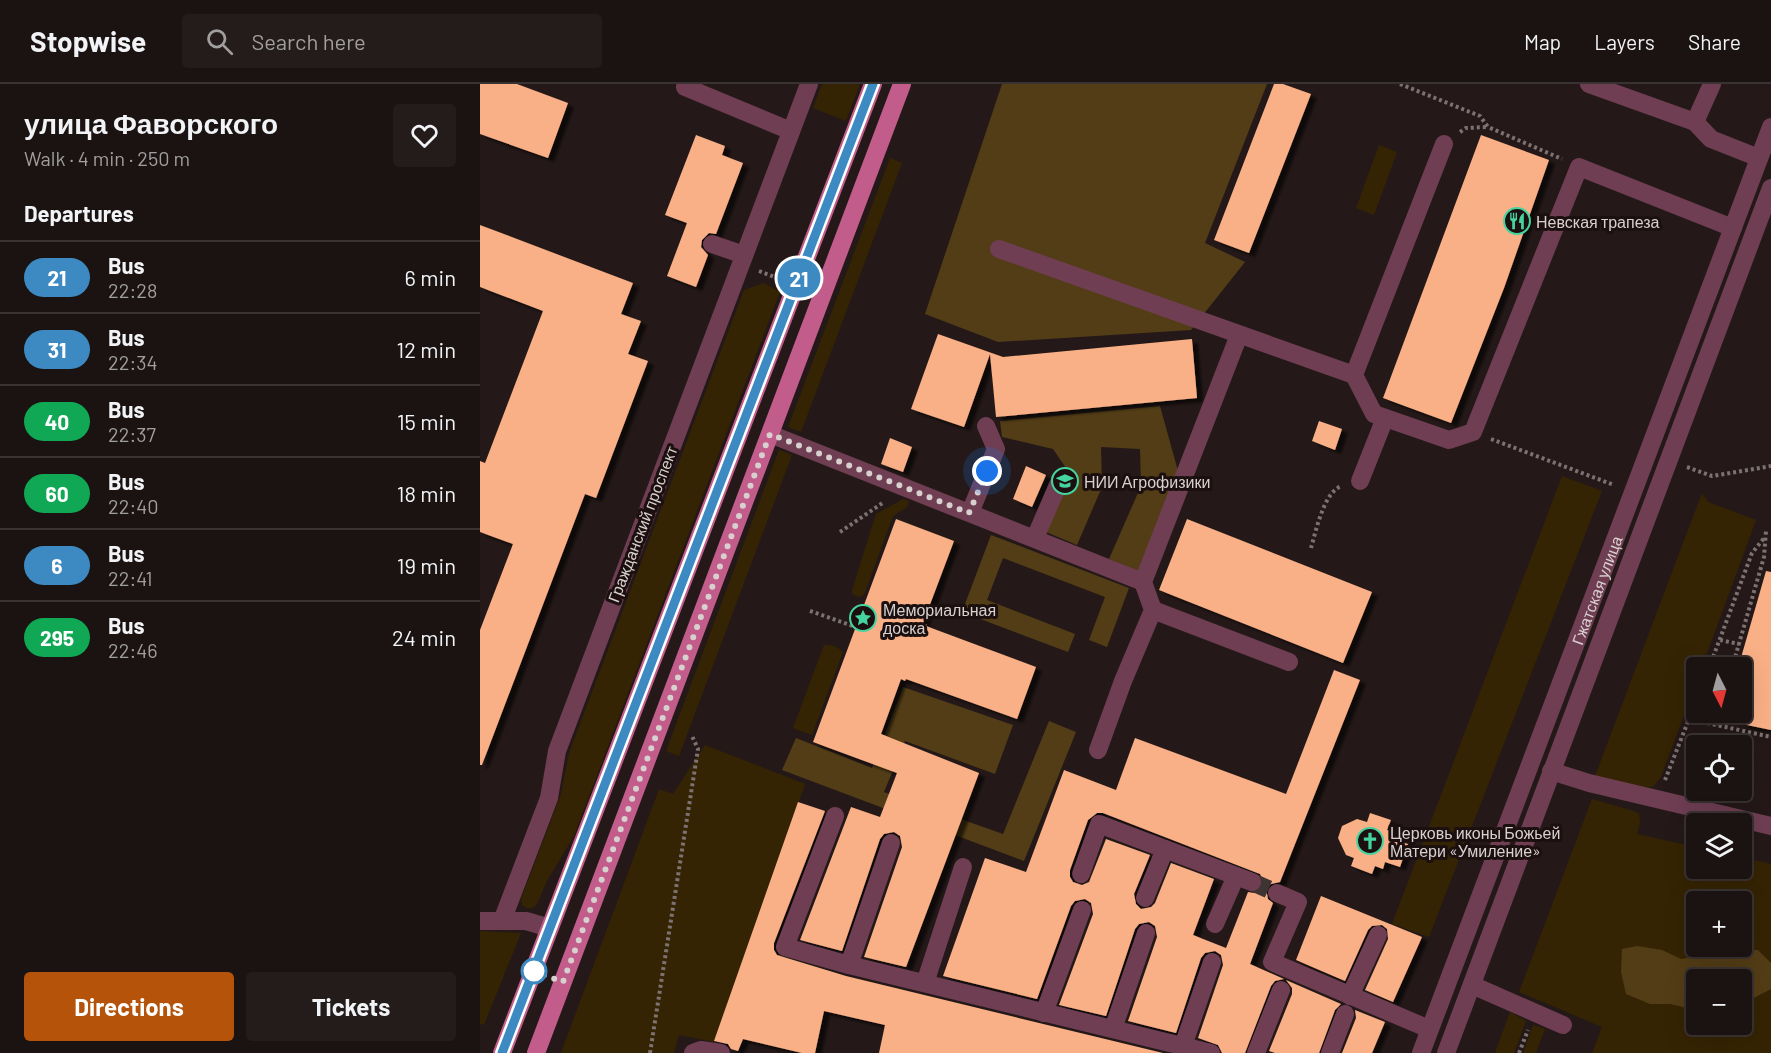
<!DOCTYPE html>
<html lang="en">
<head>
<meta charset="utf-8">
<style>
	:root { --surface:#1b1312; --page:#241c1b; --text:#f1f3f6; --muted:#a09e9f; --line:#393232; --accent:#b45309 }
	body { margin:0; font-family:Barlow,sans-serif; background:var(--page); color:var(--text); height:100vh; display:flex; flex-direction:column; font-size:22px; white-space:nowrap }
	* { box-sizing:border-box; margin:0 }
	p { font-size:20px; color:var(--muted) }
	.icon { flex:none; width:33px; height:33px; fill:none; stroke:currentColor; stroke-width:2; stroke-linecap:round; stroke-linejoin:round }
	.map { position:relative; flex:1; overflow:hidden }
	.details { display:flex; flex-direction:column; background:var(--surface); width:480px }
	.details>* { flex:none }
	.badge { padding:0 12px; border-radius:20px; font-size:21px; line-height:39px }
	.needle { width:39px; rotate:174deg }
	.controls { position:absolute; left:1206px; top:573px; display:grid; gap:12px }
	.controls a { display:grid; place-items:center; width:66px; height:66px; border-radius:6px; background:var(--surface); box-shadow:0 6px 24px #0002,0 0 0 2px var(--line); font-size:30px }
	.you { position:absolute; width:30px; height:30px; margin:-15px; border:4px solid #fff; border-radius:50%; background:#1a73e8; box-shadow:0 0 0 9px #1a73e833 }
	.map>.badge { position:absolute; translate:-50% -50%; box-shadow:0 0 0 3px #fff }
	h2 { padding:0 24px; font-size:22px; line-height:54px }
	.round { display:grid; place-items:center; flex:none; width:63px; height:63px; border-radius:6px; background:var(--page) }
	.head { display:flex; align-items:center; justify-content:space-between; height:102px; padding:0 24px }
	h1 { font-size:28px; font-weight:700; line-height:45px }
	.button { display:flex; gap:12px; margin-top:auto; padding:12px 24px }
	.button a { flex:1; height:69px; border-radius:6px; background:var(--accent); color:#fff; font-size:24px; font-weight:700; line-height:69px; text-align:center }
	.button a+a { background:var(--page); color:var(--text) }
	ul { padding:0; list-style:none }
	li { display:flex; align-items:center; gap:18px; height:72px; padding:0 24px; border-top:2px solid var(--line) }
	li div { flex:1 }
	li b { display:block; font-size:22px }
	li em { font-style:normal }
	li .badge { min-width:66px; font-weight:700; text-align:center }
	header { display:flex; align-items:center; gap:36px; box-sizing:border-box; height:84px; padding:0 30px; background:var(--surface); border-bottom:2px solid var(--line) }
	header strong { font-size:28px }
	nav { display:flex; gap:33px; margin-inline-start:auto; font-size:21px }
	.search { width:420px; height:54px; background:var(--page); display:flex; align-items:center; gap:15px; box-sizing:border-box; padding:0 21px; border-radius:6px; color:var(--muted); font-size:22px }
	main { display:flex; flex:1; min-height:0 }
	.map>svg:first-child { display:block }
</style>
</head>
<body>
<header>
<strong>Stopwise</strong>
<div class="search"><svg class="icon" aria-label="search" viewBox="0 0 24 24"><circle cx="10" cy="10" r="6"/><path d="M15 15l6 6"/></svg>Search here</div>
<nav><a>Map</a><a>Layers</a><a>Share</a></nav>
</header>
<main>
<section class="details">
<div class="head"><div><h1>улица Фаворского</h1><p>Walk · 4 min · 250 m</p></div><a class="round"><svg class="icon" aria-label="heart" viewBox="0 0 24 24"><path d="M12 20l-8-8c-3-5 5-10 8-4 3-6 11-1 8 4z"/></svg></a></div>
<h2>Departures</h2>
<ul>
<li><span class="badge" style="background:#3d8ac2;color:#fff">21</span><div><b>Bus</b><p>22:28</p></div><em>6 min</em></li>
<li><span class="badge" style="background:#3d8ac2;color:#fff">31</span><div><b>Bus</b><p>22:34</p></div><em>12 min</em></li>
<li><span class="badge" style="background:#10a855;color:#fff">40</span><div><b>Bus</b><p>22:37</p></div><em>15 min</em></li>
<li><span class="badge" style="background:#10a855;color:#fff">60</span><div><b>Bus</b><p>22:40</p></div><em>18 min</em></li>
<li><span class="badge" style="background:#3d8ac2;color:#fff">6</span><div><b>Bus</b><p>22:41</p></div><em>19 min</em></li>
<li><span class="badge" style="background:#10a855;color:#fff">295</span><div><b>Bus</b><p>22:46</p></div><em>24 min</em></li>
</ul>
<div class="button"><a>Directions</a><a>Tickets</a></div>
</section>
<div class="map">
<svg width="1291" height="969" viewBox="0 0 1291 969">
	<defs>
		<filter id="shadow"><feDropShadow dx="6" dy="4" stdDeviation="1.5" flood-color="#0009"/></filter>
	</defs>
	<rect width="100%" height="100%" fill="#241918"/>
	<path fill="#352403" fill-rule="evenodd" d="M 342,0 L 380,0 L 366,37 L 333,24 Z
		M 899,61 L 917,68 L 894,131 L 876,124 Z
		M 410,74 L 422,79 L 321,348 L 308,343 Z
		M 284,199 L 300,208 L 94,752 L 67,797 L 57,820 L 53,824 L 47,824 L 42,821 L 41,815 L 81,710 L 89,669 L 264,206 Z
		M 299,366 L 312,371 L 199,672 L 186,667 Z
		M 1082,392 L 1122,407 L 949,853 L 912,840 Z
		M 1222,409 L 1228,418 L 1276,436 L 1222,583 L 1216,584 L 1216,599 L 1181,693 L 1174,702 L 1168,704 L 1115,692 Z
		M 423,415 L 429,417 L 427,423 L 413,432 L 384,511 L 379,513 L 372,510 L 372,506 L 396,430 Z
		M 344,561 C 352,561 357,562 363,568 L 332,651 L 313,644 Z
		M 225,661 L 325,700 L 234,958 L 199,951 L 194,969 L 81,969 L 179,705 L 193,710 Z
		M 1112,715 L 1154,727 L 1159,730 L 1160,739 L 1157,750 L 1216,763 L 1216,784 L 1262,784 L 1262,773 L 1291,780 L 1291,969 L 1112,969 L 1122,943 L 1039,908 ZM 1216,818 L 1262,818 L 1262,862 L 1216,862 ZM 1216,896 L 1262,896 L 1262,940 L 1216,940 Z
		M 0,847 L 41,849 L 4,941 L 0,940 Z
		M 1030,928 L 1046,937 L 1034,969 L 1015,969 Z
		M 1053,941 L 1065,945 L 1056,969 L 1043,969 Z"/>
	<path fill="#533d16" d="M 522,0 L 787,0 L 725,159 L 765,178 L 711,246 L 518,258 L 445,230 Z
		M 680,322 L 698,387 L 660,488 L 629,475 L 661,402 L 660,365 L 621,363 L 622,403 L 597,461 L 566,448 L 590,390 L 573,365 L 522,353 L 520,337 Z
		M 511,451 L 649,504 L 627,563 L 609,556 L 625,513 L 523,474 L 507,516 L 595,550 L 588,568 L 482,528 Z
		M 423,603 L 533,641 L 515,690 L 425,657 L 404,708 L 523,750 L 569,637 L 596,648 L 544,777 L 302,686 L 316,654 L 392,684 Z
		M 1157,862 L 1182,866 L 1201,875 L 1252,866 L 1278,866 L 1291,879 L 1291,905 L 1262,920 L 1262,896 L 1216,896 L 1216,926 L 1190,920 L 1170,920 L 1146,910 L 1141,888 L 1142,865 Z"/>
	<path fill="#fab086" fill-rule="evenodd" filter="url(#shadow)" d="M 0,0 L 37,0 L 88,19 L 68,74 L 0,50 Z
		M 794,0 L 803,0 L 831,10 L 769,169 L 734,156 Z
		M 216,51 L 245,62 L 242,71 L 263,79 L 236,150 L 229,149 L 222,156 L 221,163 L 228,171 L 216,203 L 187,192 L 207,139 L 185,131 Z
		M 1001,51 L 1069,76 L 1024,204 L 971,339 L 903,314 Z
		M 0,141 L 153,199 L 141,230 L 161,237 L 148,270 L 168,277 L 116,414 L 105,410 L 2,681 L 0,681 L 0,546 L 33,460 L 0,448 L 0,377 L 5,379 L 63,227 L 0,203 Z
		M 458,250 L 523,273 L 712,255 L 717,314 L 516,333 L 510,270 L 484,343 L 431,325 Z
		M 839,337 L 862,345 L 855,366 L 832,357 Z
		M 410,354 L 432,363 L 423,388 L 401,380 Z
		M 546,382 L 566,391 L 552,423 L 533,415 Z
		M 416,435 L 474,457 L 443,539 L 447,541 L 446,542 L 556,583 L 537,635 L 426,595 L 425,597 L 421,595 L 401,650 L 499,689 L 426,883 L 384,873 L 422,763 L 420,752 L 414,748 L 404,750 L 400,755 L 362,867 L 320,856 L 371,723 L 400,733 L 417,689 L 333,658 Z
		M 707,435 L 892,508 L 863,579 L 679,506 Z
		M 1286,487 L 1291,488 L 1291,646 L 1262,640 L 1262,584 L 1258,584 Z
		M 854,586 L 880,596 L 800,798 L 791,800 L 786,805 L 788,815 L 793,819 L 770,880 L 804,895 L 795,897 L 791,902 L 765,969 L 742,969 L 738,961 L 718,954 L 743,881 L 741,871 L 735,867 L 725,869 L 721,874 L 696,949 L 648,937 L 677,853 L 675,842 L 669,838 L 659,840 L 655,845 L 626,932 L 579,921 L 613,830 L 611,819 L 605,815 L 595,817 L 591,822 L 557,915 L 463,892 L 505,774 L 546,788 L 584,686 L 636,706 L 655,654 L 806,710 ZM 617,729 L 623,729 L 780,790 L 783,796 L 782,802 L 774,809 L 768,808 L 746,864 L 713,851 L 734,795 L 691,779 L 675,819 L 671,823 L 661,825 L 656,820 L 654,810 L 670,771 L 626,755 L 609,798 L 602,801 L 593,798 L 590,793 L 590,786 L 608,736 Z
		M 318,718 L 345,727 L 294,859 L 294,866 L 297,871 L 366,892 L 683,969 L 399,969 L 405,941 L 344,927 L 335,969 L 322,969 L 263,955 L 258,967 L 251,965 L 248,960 L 234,957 Z
		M 890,729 L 911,736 L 907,746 L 914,748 L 912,755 L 928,760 L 920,783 L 905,778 L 903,785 L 895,782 L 892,790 L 871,782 L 874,774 L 866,771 L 858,754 L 862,742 L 877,735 L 887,738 Z
		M 841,812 L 942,853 L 913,918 L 885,906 L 908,855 L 907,845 L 902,841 L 892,842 L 888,846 L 865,897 L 816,876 Z
		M 806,896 L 861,920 L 855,926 L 839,969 L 795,969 L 789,967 L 812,910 L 812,904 Z
		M 875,926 L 905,938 L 892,969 L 862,969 L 876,934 Z"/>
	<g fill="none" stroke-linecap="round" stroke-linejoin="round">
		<path stroke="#3f3433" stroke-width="18" stroke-dasharray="18 9" stroke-linecap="butt" d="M 772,798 L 797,809"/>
		<path stroke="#7c7271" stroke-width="4" stroke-dasharray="3 3" stroke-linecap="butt" d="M 920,0 L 1000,32 L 1008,43 L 1082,75
			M 980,48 L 986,44 L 1007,43
			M 279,187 L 297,194
			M 1011,355 L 1134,401
			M 1207,383 L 1232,392 L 1291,382
			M 360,448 L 404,418
			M 831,464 C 836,447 844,407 862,402
			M 330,527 L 376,543
			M 1240,556 L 1259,560
			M 1229,584 L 1272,469 L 1285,453
			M 1252,584 L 1284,473 L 1286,447
			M 1209,635 L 1216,615
			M 1236,641 L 1240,628
			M 1185,696 L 1209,635 L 1291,653
			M 170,969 L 218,665 L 212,652
			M 1039,969 L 1048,946"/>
		<g stroke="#6f3e53" stroke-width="18">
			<path d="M 206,0 L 205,3 L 311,47"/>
			<path d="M 1109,0 L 1215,38 L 1232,0"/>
			<path d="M 1215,38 L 1231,55 L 1279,74"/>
			<path d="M 964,60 L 874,291 L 894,330 L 969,356 L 993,348 L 1099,83 L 1253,144"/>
			<path d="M 232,160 L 264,171"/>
			<path d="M 519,165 L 874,291"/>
			<path d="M 290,350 L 663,498"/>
			<path d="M 880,397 L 905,334"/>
			<path d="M 490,429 L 516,365 L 506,342"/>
			<path d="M 555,454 L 581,394"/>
			<path d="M 673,526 L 809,578"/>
			<path d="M 618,666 L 643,597 L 673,526 L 663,498 L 759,251"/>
			<path d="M 1071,687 L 1109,699 L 1291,742"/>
			<path d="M 355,732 L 305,863 L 369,881 L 731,969"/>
			<path d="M 601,790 L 619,740 L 772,798"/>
			<path d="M 797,809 L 818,818 L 792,878 L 949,945"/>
			<path d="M 665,814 L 685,765"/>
			<path d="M 0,837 L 46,837 L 70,844"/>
			<path d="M 22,837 L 69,714 L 77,667 L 329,0"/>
			<path d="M 735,840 L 756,792"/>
			<path d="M 369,881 L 411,759"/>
			<path d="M 445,899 L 483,783"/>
			<path d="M 992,901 L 1083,941"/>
			<path d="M 870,912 L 898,851"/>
			<path d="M 564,929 L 602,826"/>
			<path d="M 633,945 L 666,849"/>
			<path d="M 703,962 L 732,878"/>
			<path d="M 213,969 L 221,966 L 241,969"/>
			<path d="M 776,969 L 801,906"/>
			<path d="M 850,969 L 865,930"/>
			<path id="s1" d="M 941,969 L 1291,43"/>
			<path d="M 966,969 L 1291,104"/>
		</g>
		<path stroke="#c25c8a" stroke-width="18" d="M 22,969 L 393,0
			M 56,969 L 422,0"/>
	</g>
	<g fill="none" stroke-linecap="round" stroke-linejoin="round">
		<defs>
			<path id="line" d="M 22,969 L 393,0"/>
		</defs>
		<use href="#line" stroke="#fff" stroke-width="14"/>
		<use href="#line" stroke="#3d8ac2" stroke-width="9"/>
		<path stroke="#d8d0cf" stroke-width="6" stroke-dasharray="0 10.8" d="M 54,887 L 83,898 L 290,350 L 489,429 L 507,387"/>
	</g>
	<defs>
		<symbol id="restaurant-ring" viewBox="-11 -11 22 22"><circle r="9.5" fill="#1b100f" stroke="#45d49f" stroke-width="1.5"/><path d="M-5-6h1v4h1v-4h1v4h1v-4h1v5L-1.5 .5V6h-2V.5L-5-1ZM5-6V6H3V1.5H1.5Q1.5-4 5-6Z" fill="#45d49f"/></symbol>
		<symbol id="university-ring" viewBox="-11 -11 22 22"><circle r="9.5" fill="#1b100f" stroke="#45d49f" stroke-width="1.5"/><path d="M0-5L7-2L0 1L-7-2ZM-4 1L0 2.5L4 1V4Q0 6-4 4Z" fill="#45d49f"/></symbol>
		<symbol id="sight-ring" viewBox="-11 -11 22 22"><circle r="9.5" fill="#1b100f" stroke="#45d49f" stroke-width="1.5"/><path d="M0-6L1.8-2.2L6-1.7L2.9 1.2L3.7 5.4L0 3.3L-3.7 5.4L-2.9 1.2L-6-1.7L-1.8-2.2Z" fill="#45d49f"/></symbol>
		<symbol id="church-ring" viewBox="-11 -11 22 22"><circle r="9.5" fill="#1b100f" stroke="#45d49f" stroke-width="1.5"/><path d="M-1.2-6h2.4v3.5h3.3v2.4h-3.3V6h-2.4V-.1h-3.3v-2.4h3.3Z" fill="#45d49f"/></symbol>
	</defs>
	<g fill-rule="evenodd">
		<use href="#restaurant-ring" x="1022" y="122" width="30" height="30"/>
		<use href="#university-ring" x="570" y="382" width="30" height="30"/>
		<use href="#sight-ring" x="368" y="519" width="30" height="30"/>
		<use href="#church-ring" x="875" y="742" width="30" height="30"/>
	</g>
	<circle fill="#fff" stroke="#3d8ac2" stroke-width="3" cx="54" cy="887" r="12"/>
	<g text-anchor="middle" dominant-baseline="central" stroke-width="6" stroke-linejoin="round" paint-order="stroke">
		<g font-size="16" fill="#d8d0cf" stroke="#1b100f" text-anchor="start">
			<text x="1056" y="137">Невская трапеза</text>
			<text x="604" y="397">НИИ Агрофизики</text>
			<text x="403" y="525">Мемориальная<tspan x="403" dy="18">доска</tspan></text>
			<text x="910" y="748">Церковь иконы Божьей<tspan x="910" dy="18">Матери «Умиление»</tspan></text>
		</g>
		<g font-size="16" fill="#d8d0cf" stroke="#1b100f">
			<text transform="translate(162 440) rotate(-69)">Гражданский проспект</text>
			<text stroke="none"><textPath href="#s1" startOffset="495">Гжатская улица</textPath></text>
		</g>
	</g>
</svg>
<div class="controls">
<a><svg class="needle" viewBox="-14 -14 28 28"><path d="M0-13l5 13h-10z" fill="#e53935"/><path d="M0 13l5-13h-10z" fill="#a09e9f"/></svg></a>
<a><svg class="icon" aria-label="locate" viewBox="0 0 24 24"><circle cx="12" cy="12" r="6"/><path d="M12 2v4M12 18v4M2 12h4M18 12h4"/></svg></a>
<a><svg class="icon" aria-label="layers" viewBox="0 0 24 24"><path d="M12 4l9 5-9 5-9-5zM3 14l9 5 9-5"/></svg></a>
<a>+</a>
<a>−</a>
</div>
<div class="you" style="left:507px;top:387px"></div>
<b class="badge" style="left:319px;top:194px;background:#3d8ac2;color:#fff">21</b>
</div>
</main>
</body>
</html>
